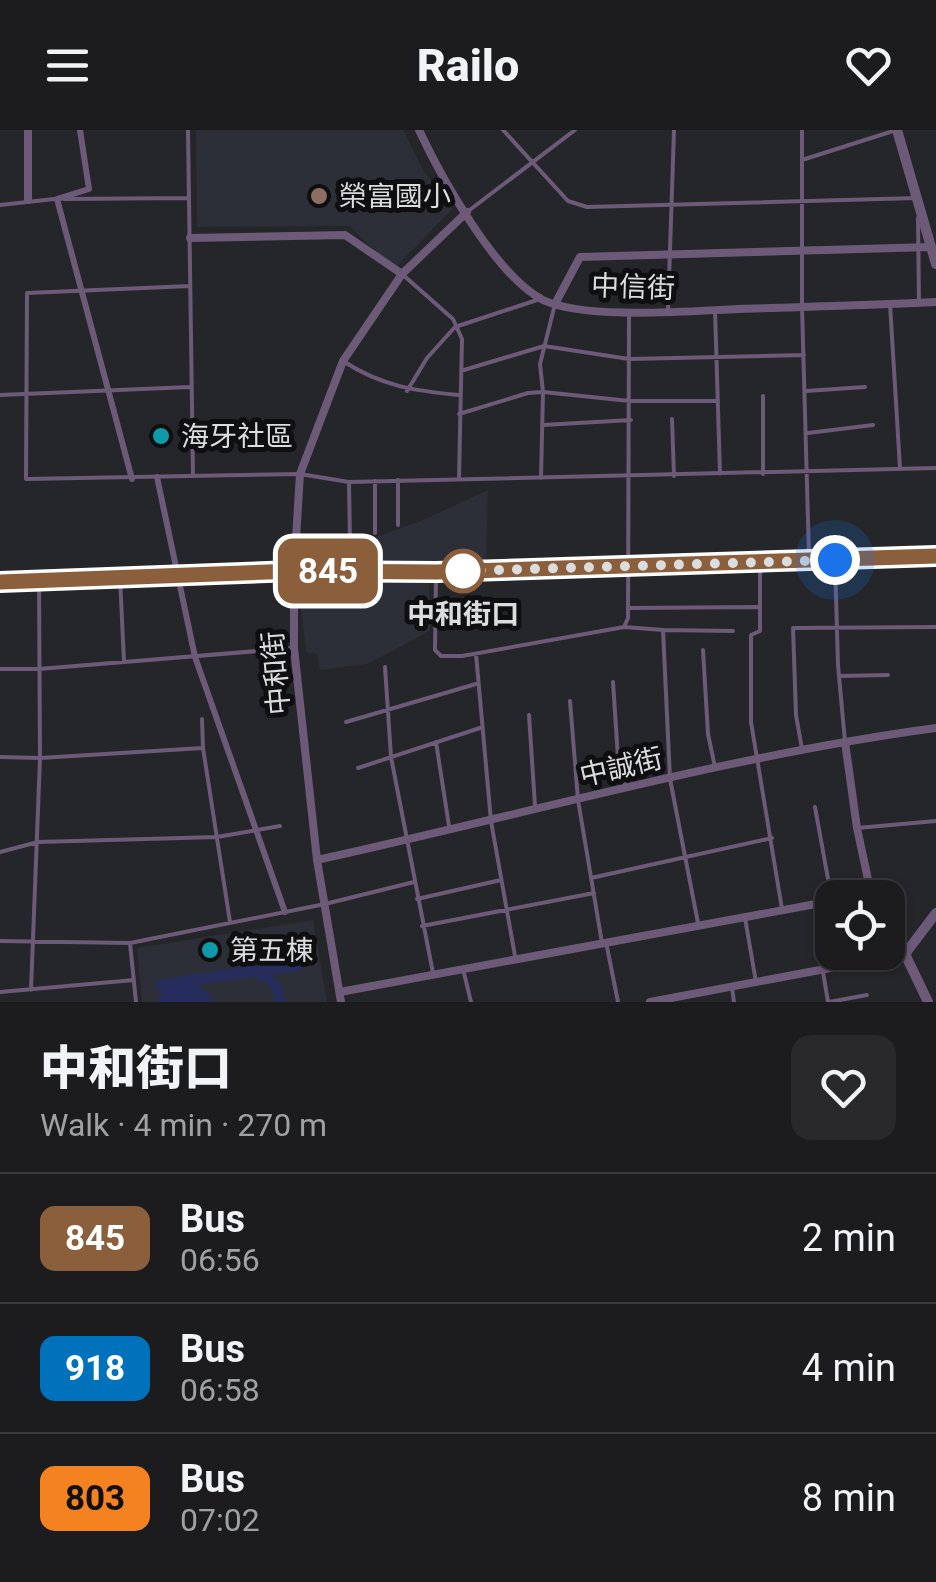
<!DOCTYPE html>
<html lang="en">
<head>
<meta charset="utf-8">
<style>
	:root { --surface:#1c1c1f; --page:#29292c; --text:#f1f3f6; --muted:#a0a1a4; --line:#3a3a3d }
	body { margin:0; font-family:Roboto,"Noto Sans TC",sans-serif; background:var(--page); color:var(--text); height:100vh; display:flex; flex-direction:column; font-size:38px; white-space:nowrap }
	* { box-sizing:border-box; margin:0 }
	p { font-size:32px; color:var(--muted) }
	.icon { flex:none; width:55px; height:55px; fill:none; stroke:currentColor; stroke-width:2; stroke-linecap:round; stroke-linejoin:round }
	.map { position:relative; height:872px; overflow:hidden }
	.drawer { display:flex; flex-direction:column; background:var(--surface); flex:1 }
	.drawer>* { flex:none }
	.badge { padding:0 20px; border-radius:15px; font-size:35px; line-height:65px }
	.fabs { position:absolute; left:815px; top:750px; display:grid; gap:20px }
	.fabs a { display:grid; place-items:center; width:90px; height:90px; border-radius:20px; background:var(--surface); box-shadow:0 2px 8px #0004,0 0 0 2px var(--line); font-size:50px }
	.you { position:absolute; width:50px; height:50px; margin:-25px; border:8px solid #fff; border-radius:50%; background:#1a73e8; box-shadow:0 0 0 15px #1a73e833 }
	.map>.badge { position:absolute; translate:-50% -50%; box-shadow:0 0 0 5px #fff }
	.round { display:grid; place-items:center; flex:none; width:105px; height:105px; border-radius:20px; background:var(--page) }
	.summary { display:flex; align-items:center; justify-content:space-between; height:170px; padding:0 40px }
	h1 { font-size:48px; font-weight:800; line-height:75px }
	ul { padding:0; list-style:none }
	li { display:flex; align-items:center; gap:30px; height:130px; padding:0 40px; border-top:2px solid var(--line) }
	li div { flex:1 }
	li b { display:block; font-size:38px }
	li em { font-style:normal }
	li .badge { min-width:110px; font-weight:700; text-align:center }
	header { display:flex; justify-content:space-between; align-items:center; height:130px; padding:0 40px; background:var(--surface); font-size:45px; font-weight:800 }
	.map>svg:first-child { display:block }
</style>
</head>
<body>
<header><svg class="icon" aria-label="menu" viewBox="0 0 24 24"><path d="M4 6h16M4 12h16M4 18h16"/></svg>Railo<svg class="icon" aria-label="heart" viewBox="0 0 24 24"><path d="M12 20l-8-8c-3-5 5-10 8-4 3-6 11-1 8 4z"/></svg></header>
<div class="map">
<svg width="936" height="872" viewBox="0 0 936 872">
	<rect width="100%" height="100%" fill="#252629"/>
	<path fill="#2d2f38" d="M 196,0 L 403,0 L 423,40 L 452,79 L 394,139 L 349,96 L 197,97 Z
		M 488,360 L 486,432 L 304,440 L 296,435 L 421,391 Z
		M 429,448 L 430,501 L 367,534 L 320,540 L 317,524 L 306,522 L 298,453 Z
		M 313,790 L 327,872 L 142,872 L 137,818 Z"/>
	<path fill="#262d5d" d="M 299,829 L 301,841 L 272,844 L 282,856 L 286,872 L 276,872 L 269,854 L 252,847 L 196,855 L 209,863 L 215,872 L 158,872 L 163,861 L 157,861 L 156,850 Z"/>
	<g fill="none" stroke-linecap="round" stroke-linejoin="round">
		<path stroke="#6d5a78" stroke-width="4" d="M 188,0 L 193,345
			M 503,0 L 568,71 L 587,77 L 917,68
			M 802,0 L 802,177 L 809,426
			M 802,30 L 893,1
			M 64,69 L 189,68
			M 0,75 L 54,69
			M 467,82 L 575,0
			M 918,88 L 919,173
			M 402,144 L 453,189 L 462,209 L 459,348
			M 190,156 L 27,163 L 26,349 L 300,344 L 349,352 L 936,338
			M 890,174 L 900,338
			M 668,180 L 674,0
			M 715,180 L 720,344
			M 343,231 C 381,256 415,261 459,265
			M 464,240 L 544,216 L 629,229 L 804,225
			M 407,261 L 427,228 L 455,197 L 540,169
			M 806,261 L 865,257
			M 0,265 L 190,257
			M 763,266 L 763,344
			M 459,284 L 528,263 L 543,262 L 630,271 L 718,271
			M 672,289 L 674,346
			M 543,295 L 631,290
			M 808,303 L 873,295
			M 541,348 L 543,262 L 540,234 L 555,174
			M 398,350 L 398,395
			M 375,351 L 375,403
			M 349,352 L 350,413
			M 760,432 L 760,501 L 751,505 L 751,592 L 782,779
			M 835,432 L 838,535 L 845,612
			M 120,447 L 124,532
			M 436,447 L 435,520 L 441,526 L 462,526 L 624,497 L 628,488 L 629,186
			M 628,478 L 758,477
			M 624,497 L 663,500 L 670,649 L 698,793
			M 663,500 L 733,501
			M 703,520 L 708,604 L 715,637
			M 476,524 L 491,691 L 515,826
			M 385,537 L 391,627 L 433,843
			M 0,539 L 39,539 L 294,518
			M 839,546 L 888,545
			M 613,552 L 618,628 L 625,655
			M 570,571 L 578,670 L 602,813
			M 529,585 L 535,676
			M 202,589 L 203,618 L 230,792
			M 346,592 L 476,554
			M 436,612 L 449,696
			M 802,619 L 796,585 L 793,498 L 936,497
			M 0,627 L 40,628 L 203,618
			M 358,638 L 480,598
			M 815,677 L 832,771
			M 857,698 L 936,691
			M 0,722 L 38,712 L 217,707 L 280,696
			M 591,748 L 772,708
			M 417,769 L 501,750
			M 745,788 L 756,852
			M 422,796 L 594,763
			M 0,811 L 130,813 L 325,774 L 414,752
			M 606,812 L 618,872
			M 130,813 L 136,872
			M 823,842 L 828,872
			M 464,843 L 471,872
			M 732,857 L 734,872
			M 31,860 L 40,628 L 39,451
			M 0,862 L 134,850
			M 829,872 L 867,865"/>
		<path stroke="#6d5a78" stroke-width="6" d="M 80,0 L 89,59 L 57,69 L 132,349
			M 157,347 L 195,527 L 285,782"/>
		<path stroke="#6d5a78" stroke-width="8" d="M 28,0 L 28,70
			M 419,0 C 441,47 496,146 543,170 C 585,190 690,181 739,179 C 804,177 870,175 936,172
			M 190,108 L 345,105 L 402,144
			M 555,174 L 580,127 L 931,117
			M 845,612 L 857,698 L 872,768
			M 317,730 C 523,685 727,626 936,598
			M 854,768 L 871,764
			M 340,862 L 832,771
			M 341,872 L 317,730 L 294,518 L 294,441 L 300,344 L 343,231 L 402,144 L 467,82
			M 650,872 L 905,824 L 888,796"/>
		<path stroke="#6d5a78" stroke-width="10" d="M 897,0 L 936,134
			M 0,452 L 177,444 L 436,442 L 936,426
			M 928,872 L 905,824 L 936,783"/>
	</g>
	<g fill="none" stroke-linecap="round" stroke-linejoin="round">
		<defs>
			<path id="line" d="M 0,452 L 294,441 L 436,442 L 936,426"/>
		</defs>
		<use href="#line" stroke="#fff" stroke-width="22"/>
		<use href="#line" stroke="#8b5e3c" stroke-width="15"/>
		<path stroke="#dbdcde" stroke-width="10" stroke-dasharray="0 18" d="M 463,441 L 835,430"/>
	</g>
	<circle fill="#8d6e63" stroke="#0f0f11" stroke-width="4" cx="319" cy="66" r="10"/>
	<g fill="#0f9aa8" stroke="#0f0f11" stroke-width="4">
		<circle cx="161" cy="306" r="10"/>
		<circle cx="210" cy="820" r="10"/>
	</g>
	<circle fill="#fff" stroke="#8b5e3c" stroke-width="5" cx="463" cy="441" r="20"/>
	<g text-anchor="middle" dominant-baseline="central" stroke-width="10" stroke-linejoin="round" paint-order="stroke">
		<g font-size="28" fill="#dbdcde" stroke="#0f0f11" text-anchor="start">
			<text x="339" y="66">榮富國小</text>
			<text x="181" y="306">海牙社區</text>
			<text x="230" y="820">第五棟</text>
		</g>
		<g font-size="28" fill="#dbdcde" stroke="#0f0f11">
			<text transform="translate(633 157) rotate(2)">中信街</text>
			<text transform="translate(276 543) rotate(-95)">中和街</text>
			<text transform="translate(621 637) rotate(-13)">中誠街</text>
		</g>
		<g font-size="28" font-weight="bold" fill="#dbdcde" stroke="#0f0f11">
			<text x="463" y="484">中和街口</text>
		</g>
	</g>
</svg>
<div class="fabs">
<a><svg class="icon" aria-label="locate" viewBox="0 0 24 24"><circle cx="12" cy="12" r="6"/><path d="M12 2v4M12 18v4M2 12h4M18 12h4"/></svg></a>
</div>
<div class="you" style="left:835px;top:430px"></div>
<b class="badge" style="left:328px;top:441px;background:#8b5e3c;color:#fff">845</b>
</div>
<section class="drawer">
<div class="summary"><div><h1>中和街口</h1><p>Walk · 4 min · 270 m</p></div><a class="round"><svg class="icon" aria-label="heart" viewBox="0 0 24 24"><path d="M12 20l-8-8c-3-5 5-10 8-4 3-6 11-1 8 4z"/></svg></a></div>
<ul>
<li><span class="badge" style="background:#8b5e3c;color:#fff">845</span><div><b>Bus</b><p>06:56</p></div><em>2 min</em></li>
<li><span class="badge" style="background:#0072bc;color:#fff">918</span><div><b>Bus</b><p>06:58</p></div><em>4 min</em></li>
<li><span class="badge" style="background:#f58220;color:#111">803</span><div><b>Bus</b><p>07:02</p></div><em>8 min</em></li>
</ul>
</section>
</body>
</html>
